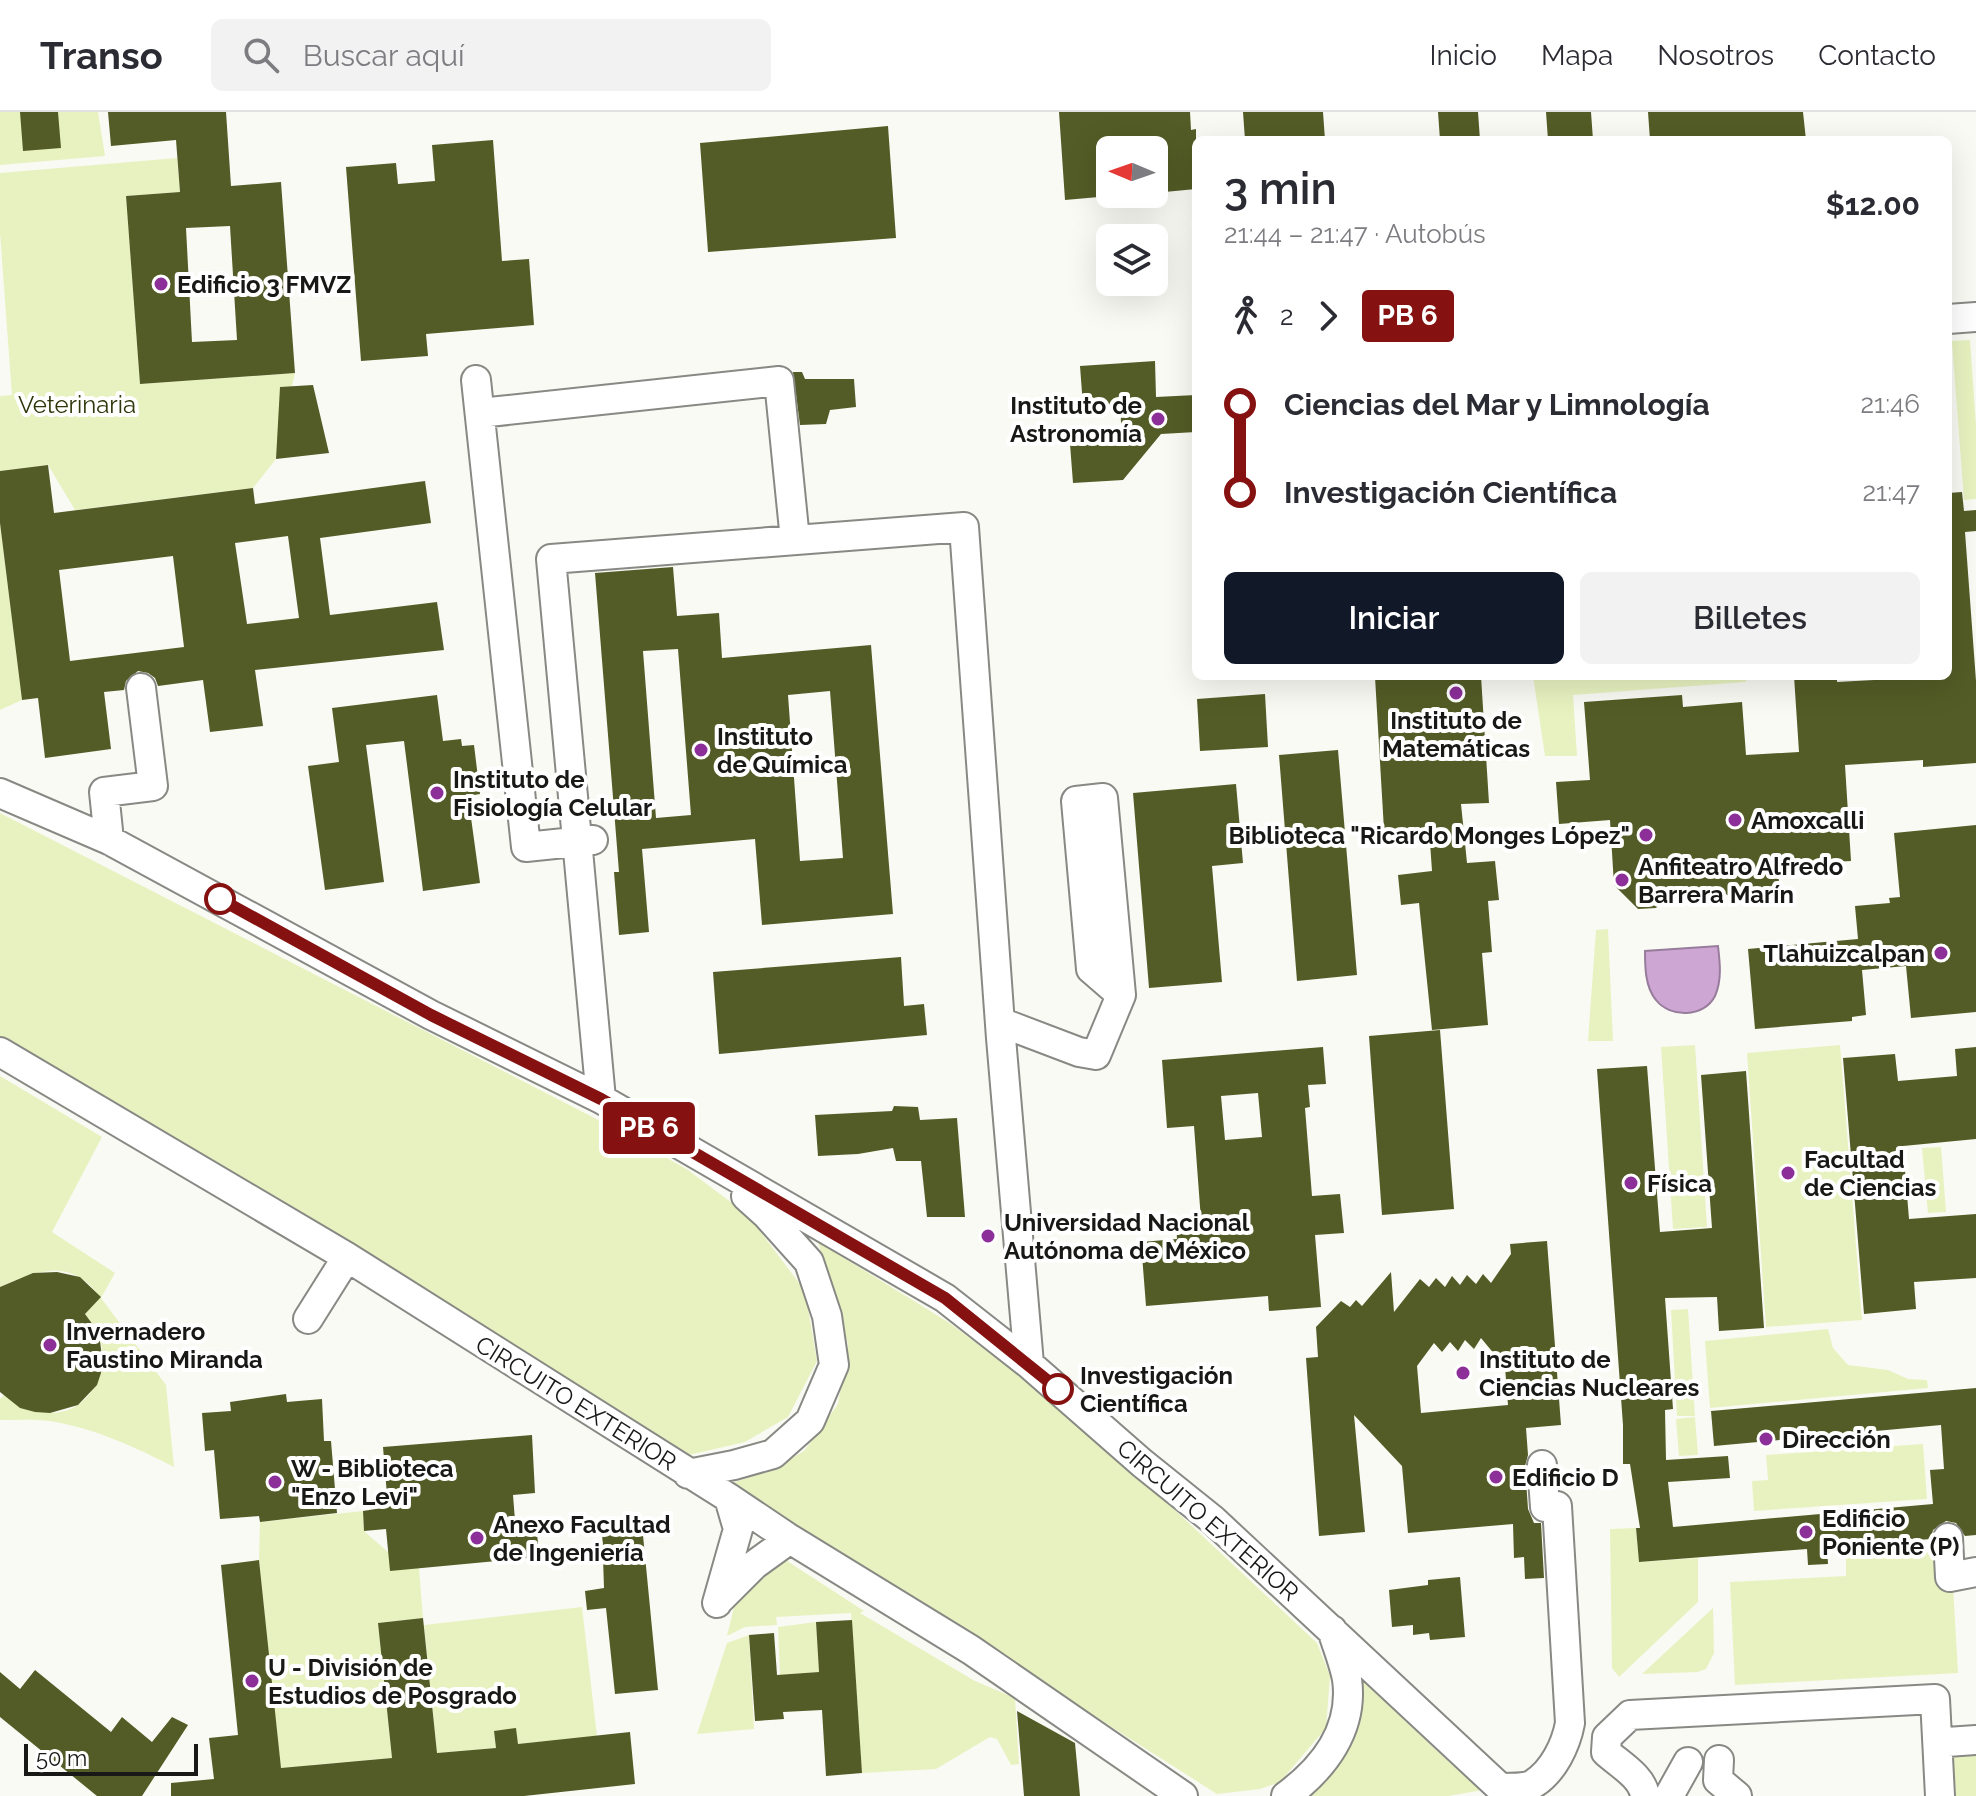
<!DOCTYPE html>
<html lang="es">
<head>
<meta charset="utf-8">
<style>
	:root { --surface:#fff; --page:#f2f2f3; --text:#2b2b33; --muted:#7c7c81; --line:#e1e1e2; --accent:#111827 }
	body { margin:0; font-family:Raleway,sans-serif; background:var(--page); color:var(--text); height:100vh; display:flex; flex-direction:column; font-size:30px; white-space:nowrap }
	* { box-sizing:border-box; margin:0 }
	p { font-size:26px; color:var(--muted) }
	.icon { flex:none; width:44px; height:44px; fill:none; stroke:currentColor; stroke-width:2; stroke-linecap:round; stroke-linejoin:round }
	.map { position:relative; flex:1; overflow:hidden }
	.panel { position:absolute; left:1192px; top:24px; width:760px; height:544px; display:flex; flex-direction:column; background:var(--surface); border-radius:12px; box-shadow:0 8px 32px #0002 }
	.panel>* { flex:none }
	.badge { padding:0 16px; border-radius:6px; font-size:28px; line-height:52px }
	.needle { width:52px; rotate:272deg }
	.controls { position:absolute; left:1096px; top:24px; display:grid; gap:16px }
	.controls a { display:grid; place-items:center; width:72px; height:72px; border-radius:12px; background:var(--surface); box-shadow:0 8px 32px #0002; font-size:40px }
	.scale { position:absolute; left:24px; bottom:20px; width:174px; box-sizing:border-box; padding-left:8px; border:4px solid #181917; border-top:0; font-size:22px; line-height:28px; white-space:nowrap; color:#181917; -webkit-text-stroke:6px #fff; paint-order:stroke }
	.map>.badge { position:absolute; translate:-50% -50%; box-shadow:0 0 0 4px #fff }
	.legs { display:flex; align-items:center; gap:12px; height:88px; padding:0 32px; font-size:26px }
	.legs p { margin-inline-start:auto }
	.summary { display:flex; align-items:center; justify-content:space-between; height:136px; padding:0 32px }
	h1 { font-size:44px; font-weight:600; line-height:60px }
	.button { display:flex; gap:16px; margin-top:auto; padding:16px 32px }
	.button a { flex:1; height:92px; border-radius:12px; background:var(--accent); color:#fff; font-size:32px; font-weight:600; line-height:92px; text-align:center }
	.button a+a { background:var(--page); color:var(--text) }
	ul { padding:0 32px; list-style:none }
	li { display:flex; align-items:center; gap:28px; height:88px; font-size:30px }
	li i { display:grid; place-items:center; width:12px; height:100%; margin:0 10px; background:currentColor }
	li i::after { content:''; width:20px; height:20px; margin:-10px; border:6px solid; border-radius:50%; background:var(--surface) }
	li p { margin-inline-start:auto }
	li:first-child i { background:linear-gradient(#0000 50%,currentColor 0) }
	li:last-child i { background:linear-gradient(currentColor 50%,#0000 0) }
	header { display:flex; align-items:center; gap:48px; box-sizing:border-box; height:112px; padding:0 40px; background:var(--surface); border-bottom:2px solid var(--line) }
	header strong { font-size:38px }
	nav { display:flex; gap:44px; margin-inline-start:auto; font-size:28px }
	.search { width:560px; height:72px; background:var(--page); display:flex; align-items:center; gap:20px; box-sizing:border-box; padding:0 28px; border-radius:12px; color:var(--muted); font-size:30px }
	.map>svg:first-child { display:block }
</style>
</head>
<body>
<header>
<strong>Transo</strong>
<div class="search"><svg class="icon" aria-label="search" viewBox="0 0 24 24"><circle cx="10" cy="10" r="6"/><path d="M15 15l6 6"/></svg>Buscar aquí</div>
<nav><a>Inicio</a><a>Mapa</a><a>Nosotros</a><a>Contacto</a></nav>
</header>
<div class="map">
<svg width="1976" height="1684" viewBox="0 0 1976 1684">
	<rect width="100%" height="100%" fill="#f9faf4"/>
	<path fill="#e8f2c0" d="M 0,0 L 98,0 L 105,44 L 0,53 Z
		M 177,46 L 180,80 L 126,84 L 140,272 L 295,261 L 276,347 L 253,376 L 75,398 L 48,353 L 0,359 L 0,284 L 12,283 L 0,121 L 0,61 Z
		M 1948,215 L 1952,229 L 1970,228 L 1976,313 L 1976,387 L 1964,388 L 1952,230 L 1948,230 Z
		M 0,411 L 22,588 L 0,598 Z
		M 1533,564 L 1750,564 L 1745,570 L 1573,583 L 1577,644 L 1545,644 Z
		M 0,701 L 616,1017 L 688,1058 L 748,1103 L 805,1179 L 817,1249 L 788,1305 L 745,1330 L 689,1343 L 0,926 Z
		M 1608,817 L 1613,929 L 1588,929 L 1596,818 Z
		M 1695,933 L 1707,1115 L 1673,1117 L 1661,935 Z
		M 1840,933 L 1862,1208 L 1766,1215 L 1747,941 Z
		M 0,964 L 102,1025 L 52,1120 L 115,1161 L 101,1186 L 166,1273 L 174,1355 C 135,1335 94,1316 50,1309 C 34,1307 16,1308 0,1308 L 0,1287 L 4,1283 C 18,1288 37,1300 51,1301 C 92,1301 110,1256 99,1223 C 96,1216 89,1208 85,1202 L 100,1185 C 95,1179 89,1171 82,1167 C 57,1149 24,1164 0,1175 Z
		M 1941,1035 L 1946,1100 L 1928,1101 L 1922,1036 Z
		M 818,1130 L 948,1210 L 1047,1283 L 1147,1372 L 1317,1531 L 1330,1564 L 1326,1616 L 1280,1670 L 1260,1677 L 1217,1682 L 729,1372 L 772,1358 L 804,1339 L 838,1292 L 848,1232 Z
		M 1688,1197 L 1695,1304 L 1677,1304 L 1671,1198 Z
		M 1828,1217 L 1833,1236 L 1848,1253 L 1888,1258 L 1908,1267 L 1927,1268 L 1928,1276 L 1710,1296 L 1705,1229 Z
		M 1695,1305 L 1698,1343 L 1679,1344 L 1676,1307 Z
		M 1923,1332 L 1927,1387 L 1754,1399 L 1752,1369 L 1768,1368 L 1766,1343 Z
		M 363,1399 L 364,1419 L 388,1440 L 419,1456 L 423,1506 L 378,1511 L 392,1646 L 312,1653 L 310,1675 L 283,1678 L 259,1448 L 260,1410 Z
		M 1636,1416 L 1639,1450 L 1698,1446 L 1698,1490 L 1619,1565 L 1612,1556 L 1610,1417 Z
		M 1951,1439 L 1958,1561 L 1735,1573 L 1730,1470 L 1846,1464 L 1846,1445 Z
		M 781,1445 L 864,1499 L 860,1501 L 975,1569 L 1015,1586 L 1019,1652 L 1011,1653 L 997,1627 L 990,1625 L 936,1657 L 862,1661 L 851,1501 L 776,1505 L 777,1513 L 745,1515 L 727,1524 L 737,1483 Z
		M 582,1495 L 597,1624 L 518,1632 L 516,1617 L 494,1619 L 496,1636 L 437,1641 L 424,1513 Z
		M 1713,1496 L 1714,1541 L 1706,1557 L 1697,1560 L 1642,1562 Z
		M 816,1510 L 819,1560 L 780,1563 L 778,1515 Z
		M 749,1523 L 754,1617 L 697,1622 L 727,1531 Z
		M 1361,1567 L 1451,1652 L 1483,1678 L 1448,1684 L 1306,1684 L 1357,1611 Z
		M 1976,1642 L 1976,1684 L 1956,1684 L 1953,1644 Z"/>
	<path fill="#cea6d3" stroke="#977c9b" stroke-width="2" d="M 1718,834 C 1720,851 1722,868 1715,884 C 1704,906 1670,906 1656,888 C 1645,875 1645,854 1645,839 Z"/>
	<path fill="#535c26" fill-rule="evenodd" d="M 20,0 L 58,0 L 61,36 L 23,39 Z
		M 108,0 L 226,0 L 231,74 L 281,70 L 295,261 L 140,272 L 126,84 L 180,80 L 176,28 L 111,34 ZM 230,114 L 237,228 L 192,230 L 186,116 Z
		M 1059,0 L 1190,0 L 1191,18 L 1196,17 L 1196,77 L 1154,81 L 1154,38 L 1110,38 L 1110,84 L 1065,88 Z
		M 1243,0 L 1323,0 L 1325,28 L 1245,28 Z
		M 1438,0 L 1478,0 L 1480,28 L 1440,28 Z
		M 1546,0 L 1591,0 L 1593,28 L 1548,28 Z
		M 1648,0 L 1803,0 L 1806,28 L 1650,28 Z
		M 888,14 L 896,126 L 708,140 L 700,31 Z
		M 493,28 L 502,149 L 529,147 L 534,213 L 426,222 L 428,244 L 361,249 L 346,55 L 396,51 L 398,72 L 435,69 L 432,33 Z
		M 1155,249 L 1156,285 L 1196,283 L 1196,320 L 1161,322 L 1123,368 L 1073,371 L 1070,332 L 1122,328 L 1120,292 L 1083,294 L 1080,254 Z
		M 793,260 L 802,260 L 805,267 L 854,267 L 856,295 L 830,298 L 826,312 L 800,313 Z
		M 313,273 L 329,341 L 276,347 L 280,275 Z
		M 48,353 L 54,401 L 253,376 L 255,392 L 425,369 L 431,411 L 320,426 L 330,503 L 437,490 L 444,538 L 255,558 L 263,614 L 210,620 L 203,568 L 158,574 L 155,566 L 148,561 L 138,559 L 126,569 L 124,578 L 104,580 L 111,637 L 45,646 L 38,586 L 22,588 L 0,411 L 0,359 ZM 288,424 L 299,506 L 247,512 L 235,431 ZM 173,444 L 184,535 L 70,549 L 59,458 Z
		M 1962,380 L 1964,399 L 1976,398 L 1976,419 L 1965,420 L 1976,569 L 1976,651 L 1923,655 L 1923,648 L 1845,653 L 1851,749 L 1778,753 L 1780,790 L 1739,792 L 1718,776 L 1671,779 L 1656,796 L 1638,797 L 1614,773 L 1610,708 L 1559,712 L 1556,670 L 1590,668 L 1584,590 L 1682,583 L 1683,595 L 1742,590 L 1746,643 L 1799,640 L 1794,564 L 1837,564 L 1837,570 L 1948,564 L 1948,381 Z
		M 673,455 L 677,504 L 719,501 L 722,546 L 871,533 L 893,802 L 762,813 L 755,727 L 642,737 L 649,820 L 619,823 L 614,760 L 619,760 L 595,461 ZM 678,537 L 691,703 L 656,706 L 643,539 ZM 830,579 L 843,746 L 800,749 L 788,583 Z
		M 1481,564 L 1489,691 L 1461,692 L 1467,751 L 1495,749 L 1499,788 L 1488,789 L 1492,840 L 1482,841 L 1488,913 L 1432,918 L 1419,791 L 1401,793 L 1398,763 L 1432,759 L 1429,716 L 1384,718 L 1375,565 Z
		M 1265,582 L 1268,635 L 1200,639 L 1197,587 Z
		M 437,583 L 443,629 L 461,627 L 462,634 L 474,633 L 480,682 L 468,684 L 480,771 L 423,779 L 404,629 L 366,633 L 384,770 L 325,778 L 308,654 L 339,650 L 332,596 Z
		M 1338,638 L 1357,863 L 1297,869 L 1279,643 Z
		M 1236,672 L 1243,751 L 1212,754 L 1222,870 L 1149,876 L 1133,681 Z
		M 1976,713 L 1976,900 L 1911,906 L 1906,854 L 1862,858 L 1866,903 L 1852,905 L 1852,909 L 1755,917 L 1748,837 L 1858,827 L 1855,794 L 1890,791 L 1889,786 L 1900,785 L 1894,721 Z
		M 901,845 L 904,894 L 924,892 L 927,923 L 719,942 L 713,860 Z
		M 1440,918 L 1454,1097 L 1382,1103 L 1369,924 Z
		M 1323,935 L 1326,972 L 1308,973 L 1310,995 L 1305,996 L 1312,1084 L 1340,1082 L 1344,1121 L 1315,1123 L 1321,1195 L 1269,1199 L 1268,1184 L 1146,1194 L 1141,1130 L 1177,1127 L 1176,1110 L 1201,1108 L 1194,1014 L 1167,1016 L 1162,948 ZM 1258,981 L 1262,1025 L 1225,1028 L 1221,984 Z
		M 1976,935 L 1976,1027 L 1903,1034 L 1909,1107 L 1976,1102 L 1976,1166 L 1914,1170 L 1916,1197 L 1864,1202 L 1843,946 L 1895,942 L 1898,969 L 1957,964 L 1955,937 Z
		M 1647,954 L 1660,1120 L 1712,1116 L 1701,963 L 1746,959 L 1764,1216 L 1719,1219 L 1717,1185 L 1665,1186 L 1673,1297 L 1665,1298 L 1666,1348 L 1728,1344 L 1730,1366 L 1668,1370 L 1673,1415 L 1933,1392 L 1930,1358 L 1944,1357 L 1941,1313 L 1714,1334 L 1711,1299 L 1976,1276 L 1976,1423 L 1965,1424 L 1956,1411 L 1946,1409 L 1933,1418 L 1931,1427 L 1827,1435 L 1828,1452 L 1808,1453 L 1807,1437 L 1639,1450 L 1636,1416 L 1640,1416 L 1630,1352 L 1623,1352 L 1623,1313 L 1597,957 Z
		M 894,994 L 918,995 L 920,1008 L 957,1006 L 965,1105 L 927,1105 L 921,1049 L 896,1049 L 893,1036 L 858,1042 L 818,1044 L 815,1003 L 892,999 Z
		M 1547,1129 L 1561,1313 L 1526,1316 L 1528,1343 L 1525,1354 L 1528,1397 L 1534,1411 L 1541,1411 L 1544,1466 L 1525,1467 L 1524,1445 L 1514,1446 L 1513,1412 L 1408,1421 L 1402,1354 L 1354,1303 L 1365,1420 L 1319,1424 L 1306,1246 L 1318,1245 L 1316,1215 L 1341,1189 L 1350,1195 L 1356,1188 L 1362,1194 L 1391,1160 L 1394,1200 L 1420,1167 L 1429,1175 L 1436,1166 L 1445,1175 L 1452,1164 L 1460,1173 L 1467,1163 L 1476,1172 L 1483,1162 L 1491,1171 L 1511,1142 L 1510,1132 ZM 1481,1226 L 1505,1255 L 1508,1293 L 1421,1301 L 1417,1254 L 1434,1231 L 1442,1240 L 1450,1230 L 1458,1239 L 1465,1228 L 1474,1237 Z
		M 57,1160 L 80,1165 L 101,1185 L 85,1202 L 99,1221 L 102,1245 L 101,1261 L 97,1273 L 78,1293 L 50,1301 L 35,1300 L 20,1296 L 0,1280 L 0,1175 L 33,1161 Z
		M 286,1282 L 287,1290 L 322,1287 L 324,1329 L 331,1329 L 337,1401 L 260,1410 L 259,1404 L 220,1407 L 214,1338 L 205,1339 L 202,1301 L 231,1299 L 230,1290 Z
		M 532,1323 L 535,1381 L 513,1383 L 516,1421 L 537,1420 L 539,1445 L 390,1459 L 386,1417 L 364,1419 L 363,1399 L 388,1395 L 383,1335 Z
		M 642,1413 L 658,1578 L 615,1582 L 606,1496 L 587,1498 L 585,1479 L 604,1476 L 602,1416 Z
		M 259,1448 L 281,1656 L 392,1646 L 378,1511 L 423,1506 L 437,1641 L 496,1636 L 494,1619 L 516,1616 L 518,1632 L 630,1620 L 635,1672 L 524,1684 L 171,1684 L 171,1671 L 214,1667 L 209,1626 L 238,1623 L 221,1453 Z
		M 1460,1465 L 1465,1525 L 1430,1528 L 1429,1521 L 1413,1523 L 1413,1513 L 1392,1515 L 1389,1478 L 1428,1473 L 1428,1468 Z
		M 852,1508 L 862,1661 L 826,1664 L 822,1598 L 783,1600 L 784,1607 L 755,1609 L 749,1523 L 774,1521 L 777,1563 L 819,1560 L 816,1510 Z
		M 35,1558 L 111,1620 L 122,1605 L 152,1630 L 172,1605 L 188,1613 L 142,1684 L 97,1684 L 0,1605 L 0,1560 L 20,1577 Z
		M 1017,1599 L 1075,1631 L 1080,1684 L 1024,1684 Z"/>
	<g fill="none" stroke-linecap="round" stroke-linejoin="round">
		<defs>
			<path id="minor" d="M 1948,207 L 1976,205
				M 476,268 L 526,735 L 593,728
				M 480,301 L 779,269 L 795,428
				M 0,681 L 109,728 L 431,903 L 601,987 L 945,1186 L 1029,1252 L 1142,1351 L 1213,1408 L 1509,1684
				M 109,728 L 104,680 L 153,674 L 141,576
				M 1000,910 L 1079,940 L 1096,943 L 1121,883 L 1103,686 L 1076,689 L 1091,857 L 1121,883
				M 0,940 L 347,1145 L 729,1386 L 790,1427 L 971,1538 L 1183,1684
				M 601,987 L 551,447 L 964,415 L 1001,926 L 1029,1252
				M 308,1207 L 347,1145
				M 688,1362 L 734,1353 L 773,1342 L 810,1309 L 834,1253 L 827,1204 L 809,1150 L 766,1102 L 746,1084
				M 1948,1426 L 1950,1465 L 1976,1460
				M 720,1487 L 754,1453 L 790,1427
				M 717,1491 L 738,1417 L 729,1386
				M 1938,1635 L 1947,1630 L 1976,1628
				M 1719,1648 L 1718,1668 L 1737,1684
				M 1500,1676 C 1510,1675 1525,1677 1533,1672 C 1553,1660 1566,1633 1570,1611 L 1557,1394 L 1545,1395 L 1542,1353
				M 1286,1684 C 1324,1656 1354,1617 1347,1567 C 1344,1551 1337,1534 1332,1518
				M 1645,1684 C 1643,1665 1619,1652 1606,1640 L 1607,1625 L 1630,1603 L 1935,1587 L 1940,1684
				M 1669,1684 L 1688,1650"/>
		</defs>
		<use href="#minor" stroke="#888984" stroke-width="32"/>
		<use href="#minor" stroke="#fff" stroke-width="28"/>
	</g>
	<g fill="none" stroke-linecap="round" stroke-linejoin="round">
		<defs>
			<path id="line-1" d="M 220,787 L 431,903 L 601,987 L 945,1186 L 1058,1277"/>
		</defs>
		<use href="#line-1" stroke="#fff" stroke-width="18"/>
		<use href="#line-1" stroke="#861111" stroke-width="12"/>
	</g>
	<g fill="#8c2f99" stroke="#fff" stroke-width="3">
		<circle cx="161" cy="172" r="8"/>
		<circle cx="1158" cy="307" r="8"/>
		<circle cx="1456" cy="581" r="8"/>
		<circle cx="701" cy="638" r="8"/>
		<circle cx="437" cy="681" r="8"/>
		<circle cx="1735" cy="708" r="8"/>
		<circle cx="1646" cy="723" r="8"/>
		<circle cx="1622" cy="768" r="8"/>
		<circle cx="1941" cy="841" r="8"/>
		<circle cx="1788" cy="1061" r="8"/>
		<circle cx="1631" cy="1071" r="8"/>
		<circle cx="988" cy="1124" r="8"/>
		<circle cx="50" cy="1233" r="8"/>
		<circle cx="1463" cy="1261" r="8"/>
		<circle cx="1766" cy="1327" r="8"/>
		<circle cx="1496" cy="1365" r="8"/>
		<circle cx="275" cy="1370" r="8"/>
		<circle cx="1806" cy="1420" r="8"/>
		<circle cx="477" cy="1426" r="8"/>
		<circle cx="252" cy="1569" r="8"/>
	</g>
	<g fill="#fff" stroke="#861111" stroke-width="4">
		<circle cx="220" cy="787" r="14"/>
		<circle cx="1058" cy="1277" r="14"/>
	</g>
	<g text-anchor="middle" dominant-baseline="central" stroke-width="8" stroke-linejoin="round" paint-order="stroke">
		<g font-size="24" font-weight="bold" fill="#181917" stroke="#fff" text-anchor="start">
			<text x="177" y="172">Edificio 3 FMVZ</text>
			<text x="1142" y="293" text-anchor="end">Instituto de<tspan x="1142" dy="28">Astronomía</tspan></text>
			<text x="1456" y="608" text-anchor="middle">Instituto de<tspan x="1456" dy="28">Matemáticas</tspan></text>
			<text x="717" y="624">Instituto<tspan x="717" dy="28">de Química</tspan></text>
			<text x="453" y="667">Instituto de<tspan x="453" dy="28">Fisiología Celular</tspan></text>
			<text x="1751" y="708">Amoxcalli</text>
			<text x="1630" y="723" text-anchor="end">Biblioteca "Ricardo Monges López"</text>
			<text x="1638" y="754">Anfiteatro Alfredo<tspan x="1638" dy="28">Barrera Marín</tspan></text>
			<text x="1925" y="841" text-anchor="end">Tlahuizcalpan</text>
			<text x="1804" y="1047">Facultad<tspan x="1804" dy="28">de Ciencias</tspan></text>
			<text x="1647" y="1071">Física</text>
			<text x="1004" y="1110">Universidad Nacional<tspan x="1004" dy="28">Autónoma de México</tspan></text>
			<text x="66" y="1219">Invernadero<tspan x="66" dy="28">Faustino Miranda</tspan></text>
			<text x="1479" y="1247">Instituto de<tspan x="1479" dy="28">Ciencias Nucleares</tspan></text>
			<text x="1782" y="1327">Dirección</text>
			<text x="291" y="1356">W - Biblioteca<tspan x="291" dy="28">"Enzo Levi"</tspan></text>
			<text x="1512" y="1365">Edificio D</text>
			<text x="1822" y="1406">Edificio<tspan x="1822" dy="28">Poniente (P)</tspan></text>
			<text x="493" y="1412">Anexo Facultad<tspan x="493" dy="28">de Ingeniería</tspan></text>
			<text x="268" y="1555">U - División de<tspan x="268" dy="28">Estudios de Posgrado</tspan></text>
		</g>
		<g font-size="24" fill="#303609" stroke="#fff">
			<text x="77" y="292">Veterinaria</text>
		</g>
		<g font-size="24" font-weight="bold" fill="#181917" stroke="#fff" text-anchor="start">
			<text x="1080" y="1263">Investigación<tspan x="1080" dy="28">Científica</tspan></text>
		</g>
		<g font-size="24" fill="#181917" stroke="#fff">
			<text transform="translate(576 1291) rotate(32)">CIRCUITO EXTERIOR</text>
			<text transform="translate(1208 1408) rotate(41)">CIRCUITO EXTERIOR</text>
		</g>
	</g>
</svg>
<div class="controls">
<a><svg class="needle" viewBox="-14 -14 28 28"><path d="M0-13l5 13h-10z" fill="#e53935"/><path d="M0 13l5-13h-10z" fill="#7c7c81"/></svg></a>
<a><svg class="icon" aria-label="layers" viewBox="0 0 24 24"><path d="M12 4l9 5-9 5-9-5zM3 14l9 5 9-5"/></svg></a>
</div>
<div class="scale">50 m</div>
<b class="badge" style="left:649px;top:1016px;background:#861111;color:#fff">PB 6</b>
<section class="panel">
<div class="summary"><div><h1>3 min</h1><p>21:44 – 21:47 · Autobús</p></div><b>$12.00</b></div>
<div class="legs"><svg class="icon" aria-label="walk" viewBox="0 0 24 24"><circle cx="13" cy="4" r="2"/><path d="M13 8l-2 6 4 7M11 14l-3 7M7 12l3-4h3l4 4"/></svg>2<svg class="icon" aria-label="forward" viewBox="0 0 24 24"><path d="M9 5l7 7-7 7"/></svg><b class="badge" style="background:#861111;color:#fff">PB 6</b></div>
<ul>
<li><i style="color:#861111"></i><b>Ciencias del Mar y Limnología</b><p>21:46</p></li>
<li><i style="color:#861111"></i><b>Investigación Científica</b><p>21:47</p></li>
</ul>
<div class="button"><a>Iniciar</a><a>Billetes</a></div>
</section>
</div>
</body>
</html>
